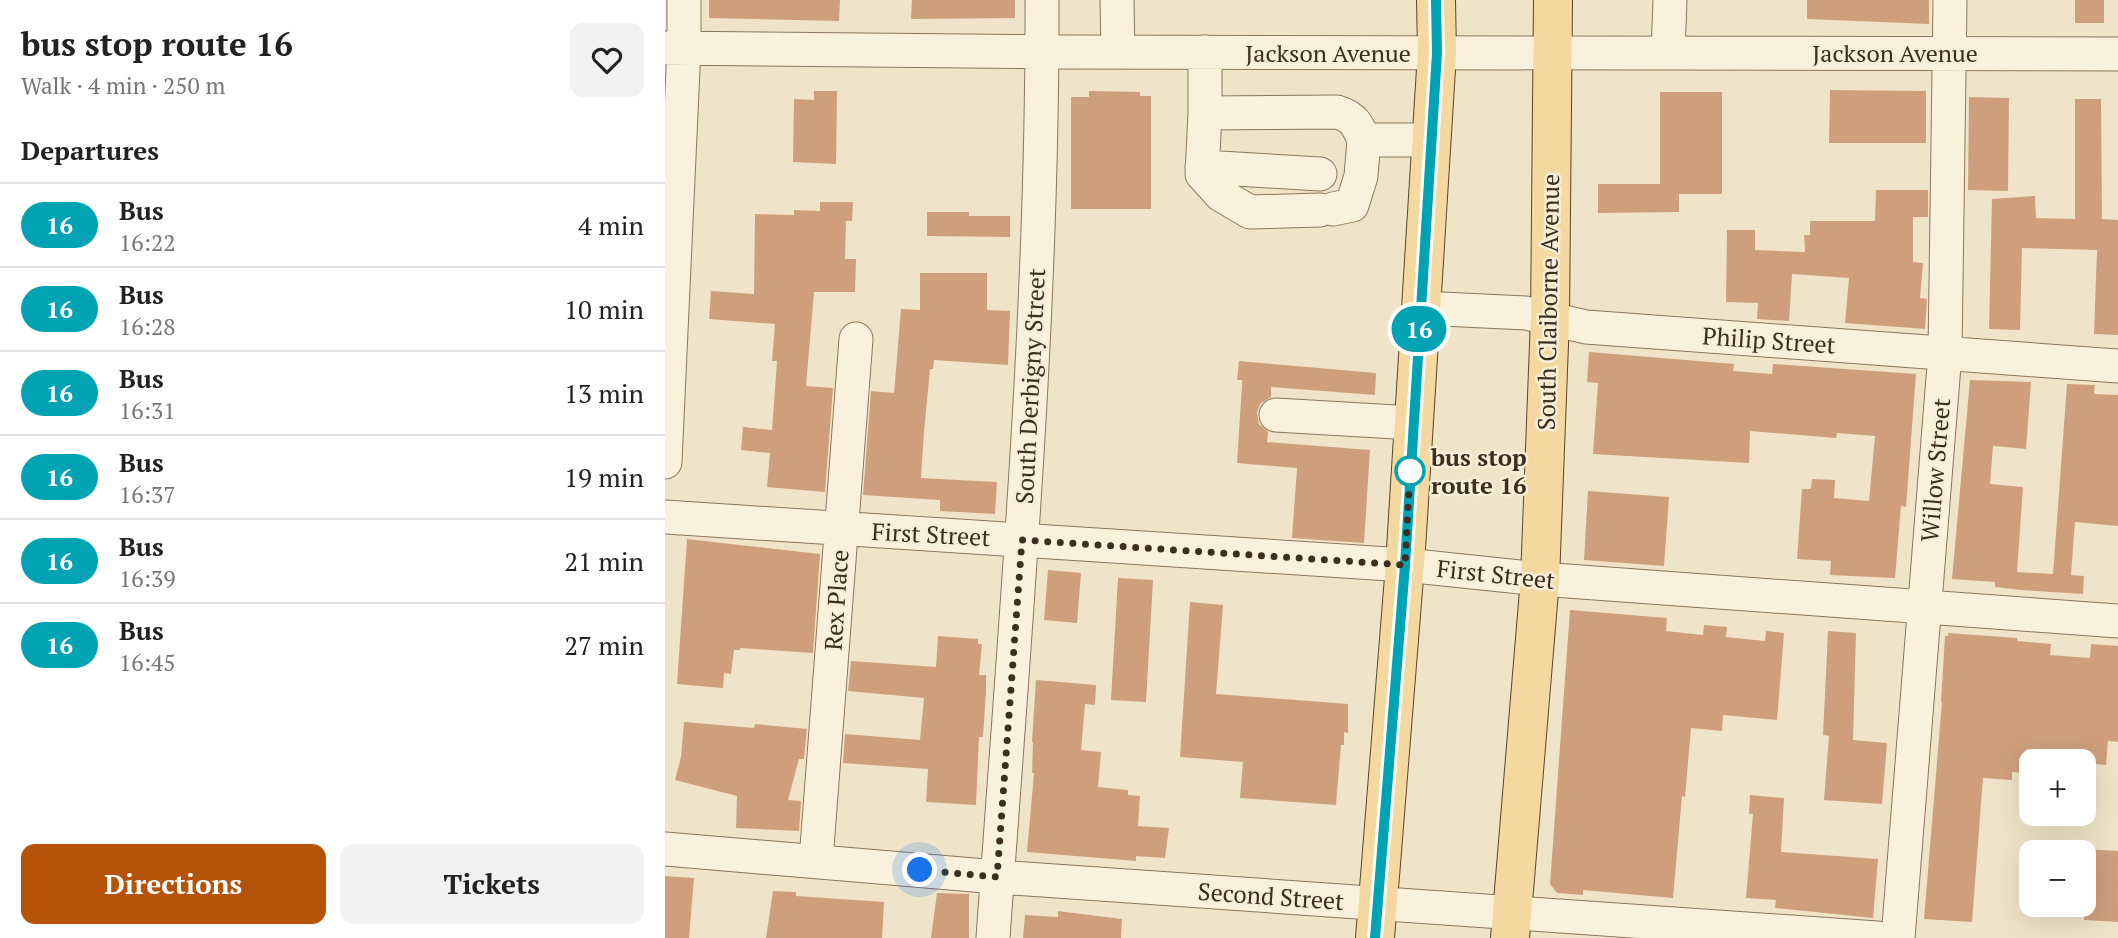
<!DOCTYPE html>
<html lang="en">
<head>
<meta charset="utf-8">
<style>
	:root { --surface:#fff; --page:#f2f2f2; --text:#222; --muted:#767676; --line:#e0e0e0; --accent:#b45309 }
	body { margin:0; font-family:"PT Serif",serif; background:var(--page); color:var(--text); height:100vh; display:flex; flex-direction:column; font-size:26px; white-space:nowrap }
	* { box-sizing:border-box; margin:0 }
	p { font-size:23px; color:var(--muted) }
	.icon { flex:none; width:38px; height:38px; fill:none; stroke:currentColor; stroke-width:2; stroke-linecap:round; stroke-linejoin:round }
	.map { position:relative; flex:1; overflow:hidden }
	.details { display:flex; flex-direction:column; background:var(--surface); width:665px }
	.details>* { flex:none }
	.badge { padding:0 14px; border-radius:23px; font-size:24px; line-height:46px }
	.tools { position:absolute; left:1354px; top:749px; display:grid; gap:14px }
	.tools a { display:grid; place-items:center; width:77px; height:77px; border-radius:14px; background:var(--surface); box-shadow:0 7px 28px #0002; font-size:35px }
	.you { position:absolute; width:35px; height:35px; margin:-18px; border:5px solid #fff; border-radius:50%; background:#1a73e8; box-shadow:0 0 0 10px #1a73e833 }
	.map>.badge { position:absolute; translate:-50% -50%; box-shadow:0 0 0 4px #fff }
	h2 { padding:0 21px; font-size:26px; line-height:63px }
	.round { display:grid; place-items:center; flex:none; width:74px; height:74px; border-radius:14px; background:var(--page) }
	.head { display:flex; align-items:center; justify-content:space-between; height:119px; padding:0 21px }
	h1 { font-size:33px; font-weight:700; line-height:52px }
	.action { display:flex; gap:14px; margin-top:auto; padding:14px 21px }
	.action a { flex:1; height:80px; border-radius:14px; background:var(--accent); color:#fff; font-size:28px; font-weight:700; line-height:80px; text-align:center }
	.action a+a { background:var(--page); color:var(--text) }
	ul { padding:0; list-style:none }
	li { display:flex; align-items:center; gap:21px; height:84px; padding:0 21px; border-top:2px solid var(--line) }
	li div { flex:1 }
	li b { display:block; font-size:26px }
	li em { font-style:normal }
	li .badge { min-width:77px; font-weight:700; text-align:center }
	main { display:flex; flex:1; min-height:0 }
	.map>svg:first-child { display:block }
</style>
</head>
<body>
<main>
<section class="details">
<div class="head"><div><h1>bus stop route 16</h1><p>Walk · 4 min · 250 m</p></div><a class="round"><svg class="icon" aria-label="heart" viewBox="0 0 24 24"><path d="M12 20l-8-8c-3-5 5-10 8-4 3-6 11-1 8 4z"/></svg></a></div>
<h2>Departures</h2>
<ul>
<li><span class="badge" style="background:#00a3b4;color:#fff">16</span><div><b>Bus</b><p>16:22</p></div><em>4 min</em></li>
<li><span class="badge" style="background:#00a3b4;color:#fff">16</span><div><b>Bus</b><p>16:28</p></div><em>10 min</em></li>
<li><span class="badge" style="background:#00a3b4;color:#fff">16</span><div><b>Bus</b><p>16:31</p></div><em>13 min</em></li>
<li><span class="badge" style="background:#00a3b4;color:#fff">16</span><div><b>Bus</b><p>16:37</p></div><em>19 min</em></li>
<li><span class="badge" style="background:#00a3b4;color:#fff">16</span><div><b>Bus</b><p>16:39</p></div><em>21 min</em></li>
<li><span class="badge" style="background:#00a3b4;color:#fff">16</span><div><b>Bus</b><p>16:45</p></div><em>27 min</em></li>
</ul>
<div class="action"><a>Directions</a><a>Tickets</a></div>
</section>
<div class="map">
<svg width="1453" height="938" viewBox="0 0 1453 938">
	<rect width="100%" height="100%" fill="#f0e4c8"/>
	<path fill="#cf9f7d" d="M 44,0 L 175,0 L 174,21 L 44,18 Z
		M 247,0 L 350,0 L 350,18 L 246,19 Z
		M 1142,0 L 1264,0 L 1264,24 L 1142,19 Z
		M 1410,0 L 1439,0 L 1439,23 L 1410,23 Z
		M 1165,90 L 1261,91 L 1261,143 L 1164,143 Z
		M 149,91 L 172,91 L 171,164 L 128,162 L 129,99 L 149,100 Z
		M 424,91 L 475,92 L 475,96 L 486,96 L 486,209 L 406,209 L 406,97 L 424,97 Z
		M 995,92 L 1057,92 L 1057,194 L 1014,194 L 1014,212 L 933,213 L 933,184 L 995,184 Z
		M 1304,97 L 1344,98 L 1343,191 L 1303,190 Z
		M 1410,99 L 1436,99 L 1437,219 L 1453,220 L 1453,335 L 1429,334 L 1432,250 L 1357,248 L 1355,330 L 1324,329 L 1327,199 L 1370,196 L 1371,218 L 1410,219 Z
		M 1211,190 L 1263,190 L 1263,217 L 1248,217 L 1248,262 L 1258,263 L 1255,298 L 1262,299 L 1260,329 L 1180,323 L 1184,278 L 1127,274 L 1124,321 L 1092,319 L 1093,303 L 1061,302 L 1062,230 L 1090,230 L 1090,250 L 1140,252 L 1139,235 L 1145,235 L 1145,221 L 1210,221 Z
		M 155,202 L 188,202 L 187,221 L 181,221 L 180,259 L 191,259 L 190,292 L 149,292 L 141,386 L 168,388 L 160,492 L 102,487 L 105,453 L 76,450 L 78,427 L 107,430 L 112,361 L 107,361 L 110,324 L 44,319 L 46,291 L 89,294 L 90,214 L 129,215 L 129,210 L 155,211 Z
		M 262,212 L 304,212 L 304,216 L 345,216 L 345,237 L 262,236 Z
		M 255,273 L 322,273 L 322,310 L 345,311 L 343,365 L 269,360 L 268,369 L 265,369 L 259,432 L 256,478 L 332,482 L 330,514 L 275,511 L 275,500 L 198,495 L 206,391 L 229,393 L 236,309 L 255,310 Z
		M 924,352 L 1069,364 L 1068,371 L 1107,374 L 1108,364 L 1251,374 L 1241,507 L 1236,506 L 1230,578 L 1165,575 L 1166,561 L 1132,559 L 1137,489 L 1146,489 L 1147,479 L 1170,480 L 1169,498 L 1204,501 L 1210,436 L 1172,433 L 1171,438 L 1085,431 L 1084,463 L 928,454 L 933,383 L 922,382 Z
		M 574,361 L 711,373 L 710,395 L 606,387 L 606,397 L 595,404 L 592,413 L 594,424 L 603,432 L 602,442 L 705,450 L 699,543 L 627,538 L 632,468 L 572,463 L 577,385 L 577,380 L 572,380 Z
		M 1305,380 L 1366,382 L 1361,449 L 1328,446 L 1325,484 L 1358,487 L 1352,572 L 1388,574 L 1402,384 L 1430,385 L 1429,394 L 1453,395 L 1453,526 L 1410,522 L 1406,575 L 1419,576 L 1418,594 L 1356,590 L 1330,587 L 1330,582 L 1287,579 Z
		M 923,491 L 1004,497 L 999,566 L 919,560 Z
		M 22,539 L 155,554 L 148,653 L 75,648 L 75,650 L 69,650 L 66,674 L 59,673 L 58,688 L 12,684 Z
		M 383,570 L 416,573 L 412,623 L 379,620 Z
		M 453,578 L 488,580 L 481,702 L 446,700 Z
		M 525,602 L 558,605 L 551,694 L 683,704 L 683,733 L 679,732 L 679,745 L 676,745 L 671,805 L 575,798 L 578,762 L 515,757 Z
		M 905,610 L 1002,618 L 1001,631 L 1038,635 L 1039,625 L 1062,627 L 1061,637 L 1100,641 L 1101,631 L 1119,633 L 1112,720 L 1058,715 L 1057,731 L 1026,728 L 1020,797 L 1017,796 L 1008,898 L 918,890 L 918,895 L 892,893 L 885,884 Z
		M 1163,631 L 1191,633 L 1188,740 L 1222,743 L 1217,804 L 1159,800 L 1164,736 L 1158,735 Z
		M 1283,633 L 1352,638 L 1352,641 L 1386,644 L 1385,655 L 1425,658 L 1426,644 L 1453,646 L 1453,742 L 1443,741 L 1441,765 L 1419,763 L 1416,761 L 1417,756 L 1398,755 L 1398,752 L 1361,749 L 1360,773 L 1347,772 L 1347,780 L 1318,778 L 1307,922 L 1259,919 L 1277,702 L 1276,702 L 1280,636 L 1283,636 Z
		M 273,636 L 313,639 L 313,644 L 317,644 L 314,675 L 321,675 L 321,692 L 318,737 L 314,737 L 311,805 L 261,802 L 263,769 L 178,763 L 180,734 L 255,740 L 259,698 L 183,691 L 186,661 L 271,667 Z
		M 371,680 L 431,685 L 430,705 L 420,704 L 416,750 L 436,752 L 433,787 L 463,790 L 463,795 L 475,796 L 473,826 L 504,828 L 500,858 L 471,856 L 471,861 L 362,852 L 369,773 L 367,773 L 368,742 L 367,742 Z
		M 19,722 L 89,728 L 90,724 L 142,729 L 139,759 L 134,759 L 123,800 L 136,801 L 134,831 L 71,828 L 72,796 L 10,780 L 16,757 Z
		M 1085,795 L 1119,798 L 1116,852 L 1213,859 L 1208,918 L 1110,908 L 1111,900 L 1081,898 L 1088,814 L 1084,814 Z
		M 1419,849 L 1453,851 L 1453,922 L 1419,920 Z
		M 0,876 L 29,878 L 24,938 L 0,938 Z
		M 108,891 L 131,892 L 131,896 L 219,902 L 217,938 L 101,938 Z
		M 272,893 L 304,894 L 304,938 L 266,938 Z
		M 393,911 L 457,919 L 456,938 L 358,938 L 360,915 L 393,917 Z"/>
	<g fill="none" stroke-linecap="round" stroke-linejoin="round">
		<defs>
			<path id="minor" d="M 452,0 L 453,52
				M 0,48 L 397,52 L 1453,54
				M 540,52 L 540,113 L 672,112 C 689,117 692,124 699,140 L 767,140
				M 1003,53 L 1005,0
				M 540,113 L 537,174 L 556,195 L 585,212 L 655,210
				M 537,167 L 655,174
				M 668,209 L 687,205 L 696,176 L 699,140
				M 756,308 L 861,313 L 921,327 L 1453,366
				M 611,415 L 748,423
				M 0,462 L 19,48 L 19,0
				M 0,517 L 740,565 L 875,579 L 1453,621
				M 0,849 L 332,877 L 1212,938
				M 151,860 L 191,339
				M 328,938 C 350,626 378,313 377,0
				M 1233,938 L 1280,353 L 1285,0"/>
			<path id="major" d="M 710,938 L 740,565 L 772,53 L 771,0
				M 845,938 L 875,579 L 885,318 L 888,0"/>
		</defs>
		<use href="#minor" stroke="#8d765c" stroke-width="35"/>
		<use href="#major" stroke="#5b4430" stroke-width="40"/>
		<use href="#minor" stroke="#faf1dc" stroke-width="33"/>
		<use href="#major" stroke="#f3d9a0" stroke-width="38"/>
	</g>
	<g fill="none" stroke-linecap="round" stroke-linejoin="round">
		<defs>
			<path id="line" d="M 710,938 L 740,565 L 772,53 L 771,0"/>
		</defs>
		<use href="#line" stroke="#fff" stroke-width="16"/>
		<use href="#line" stroke="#00a3b4" stroke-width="10"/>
		<path stroke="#3d2e20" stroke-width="7" stroke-dasharray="0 12.6" d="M 255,870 L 332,877 L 357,540 L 740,565 L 745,471"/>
	</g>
	<circle fill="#fff" stroke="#00a3b4" stroke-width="3.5" cx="745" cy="471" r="14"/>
	<g text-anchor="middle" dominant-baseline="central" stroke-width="5" stroke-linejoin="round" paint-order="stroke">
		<g font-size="24" fill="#3d2e20" stroke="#f7eed8">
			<text x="663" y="53">Jackson Avenue</text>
			<text x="1230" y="53">Jackson Avenue</text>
			<text transform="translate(883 302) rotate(-89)">South Claiborne Avenue</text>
			<text transform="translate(1104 340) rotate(4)">Philip Street</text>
			<text transform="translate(365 386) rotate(-87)">South Derbigny Street</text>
			<text transform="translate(1270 470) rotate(-85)">Willow Street</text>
			<text transform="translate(266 534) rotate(3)">First Street</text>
			<text transform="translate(831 574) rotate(6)">First Street</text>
			<text transform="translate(171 600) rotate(-86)">Rex Place</text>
			<text transform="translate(606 896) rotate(4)">Second Street</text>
		</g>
		<g font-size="24" font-weight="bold" fill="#3d2e20" stroke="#f7eed8" text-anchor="start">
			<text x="766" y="457">bus stop<tspan x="766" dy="28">route 16</tspan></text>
		</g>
	</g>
</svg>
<div class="tools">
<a>+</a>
<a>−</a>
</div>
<div class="you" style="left:255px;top:870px"></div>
<b class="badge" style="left:754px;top:329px;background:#00a3b4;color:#fff">16</b>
</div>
</main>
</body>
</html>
